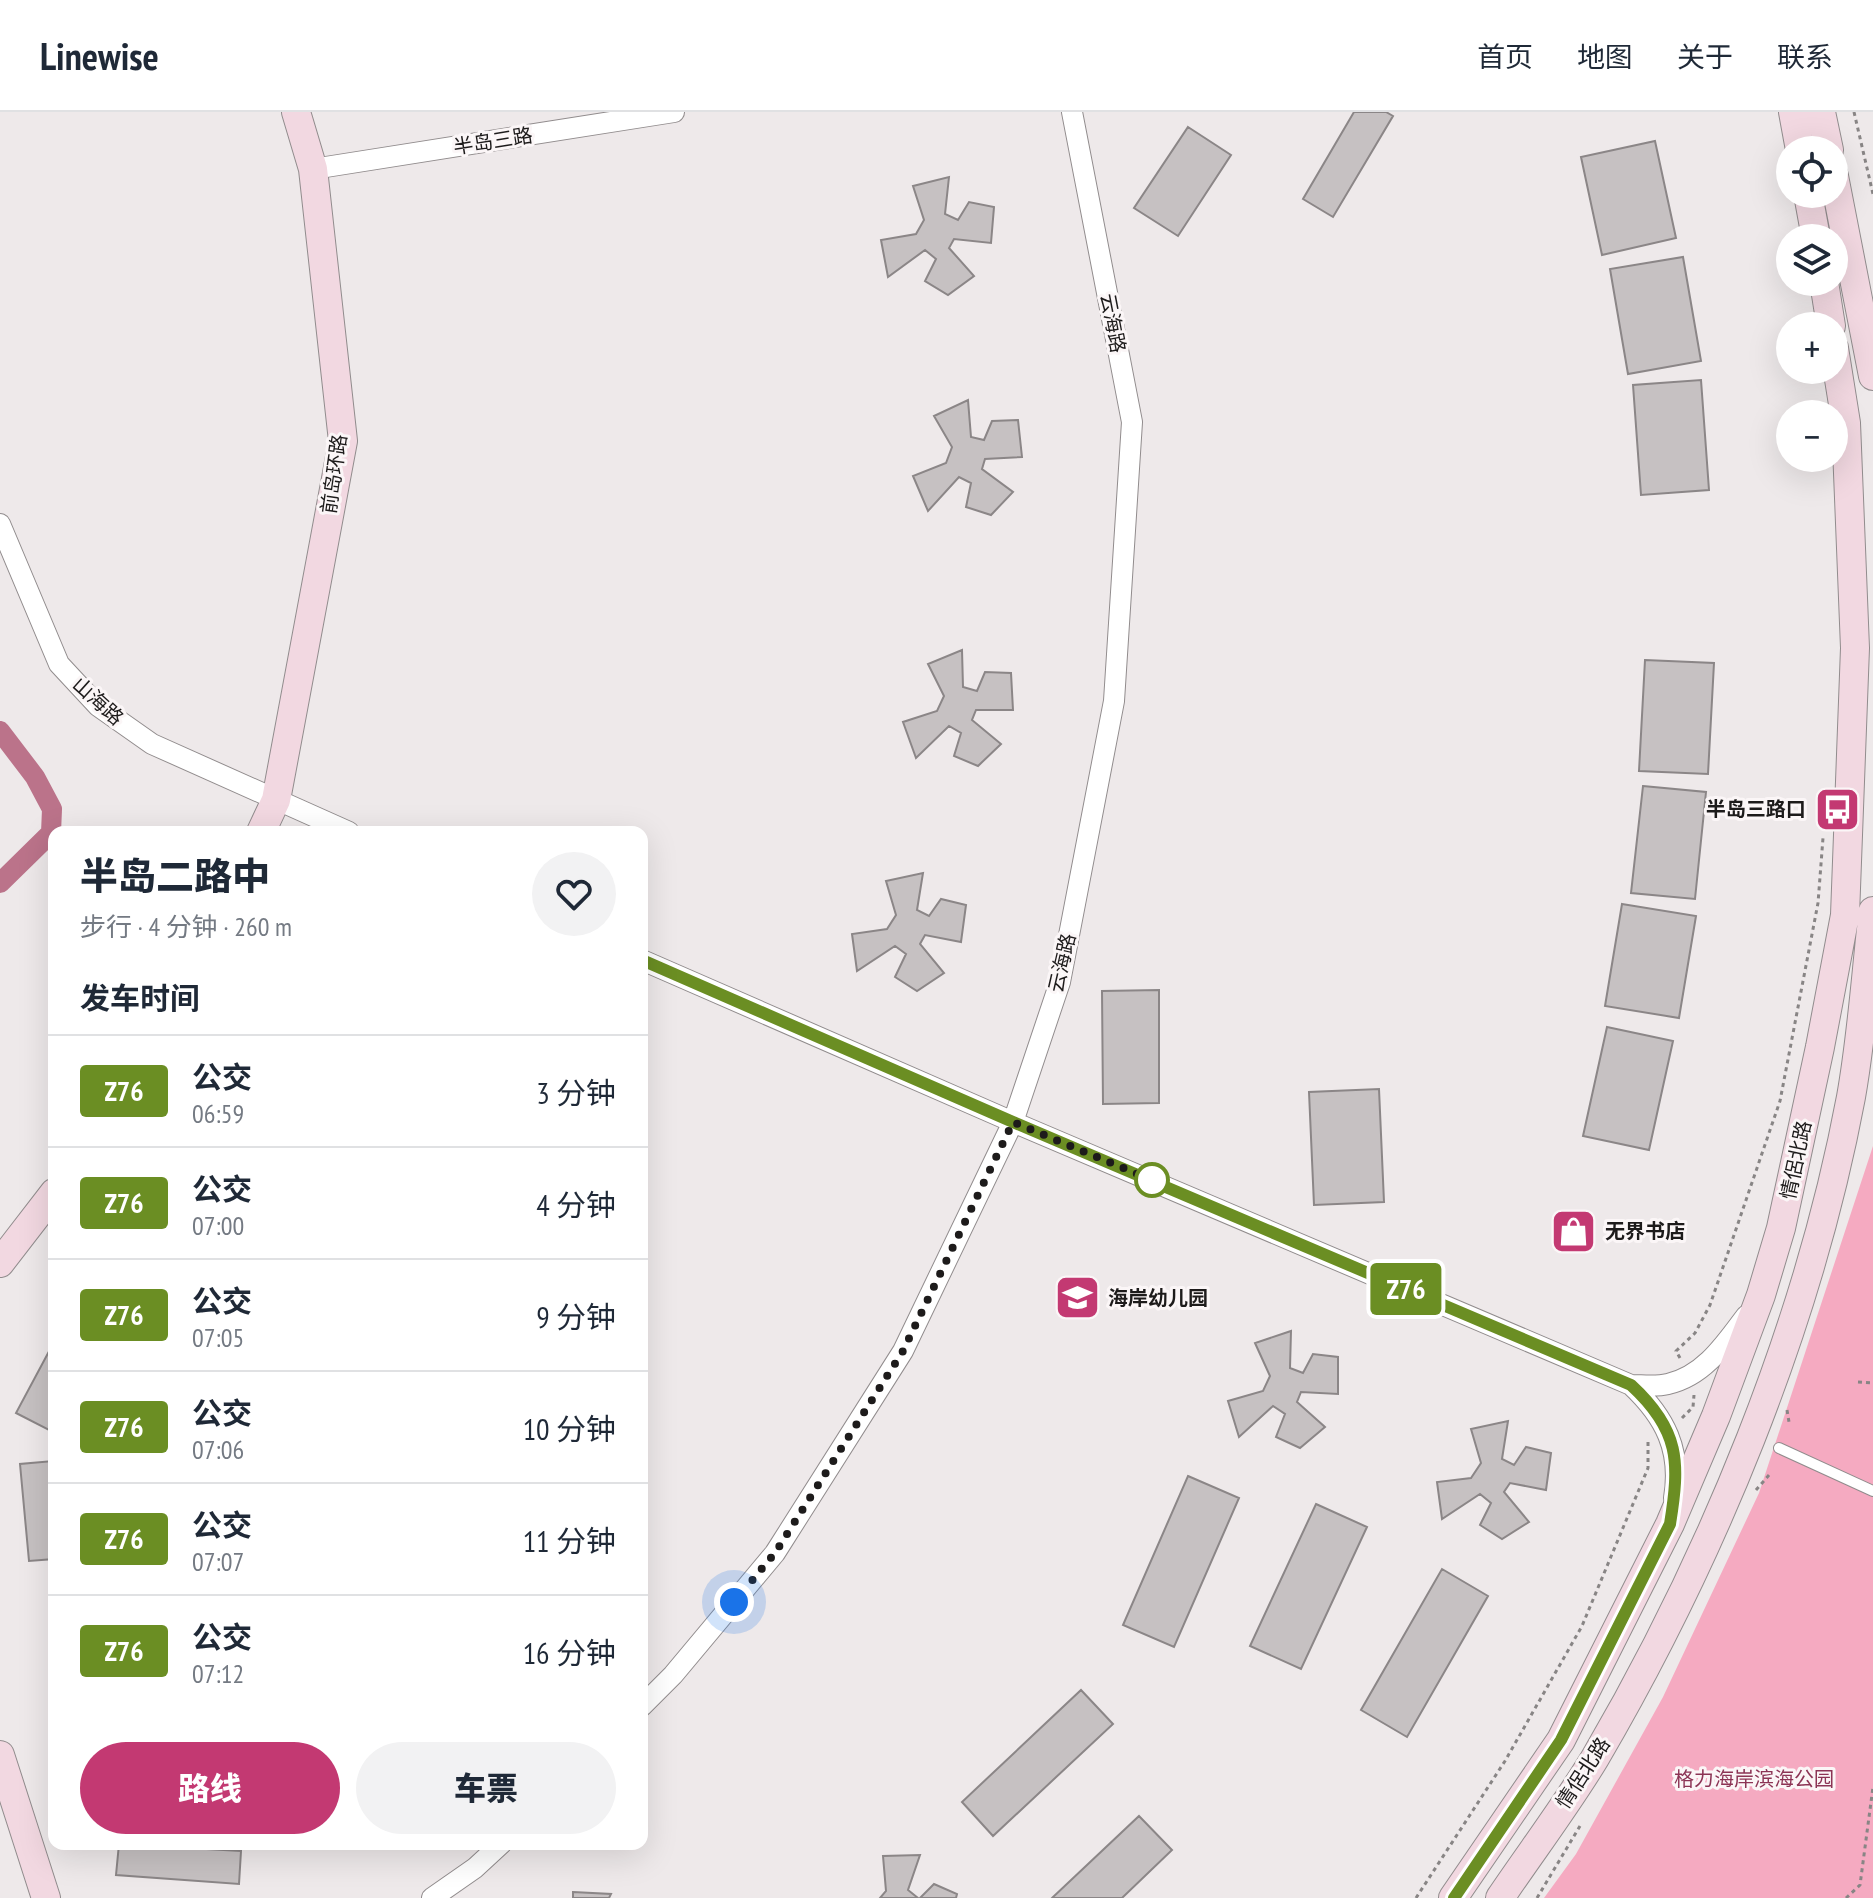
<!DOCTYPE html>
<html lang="zh">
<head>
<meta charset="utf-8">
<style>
	:root { --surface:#fff; --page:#f2f2f3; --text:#1f2937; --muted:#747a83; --line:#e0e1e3; --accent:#c33972 }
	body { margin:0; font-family:"PT Sans Narrow","Noto Sans SC",sans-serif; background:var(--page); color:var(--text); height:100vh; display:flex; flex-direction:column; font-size:30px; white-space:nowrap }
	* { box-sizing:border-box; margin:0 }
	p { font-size:26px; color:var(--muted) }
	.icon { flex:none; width:44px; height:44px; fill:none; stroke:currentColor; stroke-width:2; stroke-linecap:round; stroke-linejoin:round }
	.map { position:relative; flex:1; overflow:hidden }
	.side { position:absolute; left:48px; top:714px; width:600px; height:1024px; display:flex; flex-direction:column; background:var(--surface); border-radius:16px; box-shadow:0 8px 32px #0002 }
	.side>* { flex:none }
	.badge { padding:0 16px; border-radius:6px; font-size:28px; line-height:52px }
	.controls { position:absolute; left:1776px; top:24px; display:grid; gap:16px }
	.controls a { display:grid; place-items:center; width:72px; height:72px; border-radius:50%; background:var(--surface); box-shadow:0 8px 32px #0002; font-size:40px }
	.you { position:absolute; width:40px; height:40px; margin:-20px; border:6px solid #fff; border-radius:50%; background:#1a73e8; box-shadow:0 0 0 12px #1a73e833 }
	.map>.badge { position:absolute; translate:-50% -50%; box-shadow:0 0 0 4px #fff }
	h2 { padding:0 32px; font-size:30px; line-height:72px }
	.round { display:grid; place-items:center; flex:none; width:84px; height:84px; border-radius:42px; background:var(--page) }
	.head { display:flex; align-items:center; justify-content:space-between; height:136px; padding:0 32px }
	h1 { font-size:38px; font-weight:800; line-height:60px }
	.action { display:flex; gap:16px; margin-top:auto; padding:16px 32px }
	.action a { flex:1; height:92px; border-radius:48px; background:var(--accent); color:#fff; font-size:32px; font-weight:800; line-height:92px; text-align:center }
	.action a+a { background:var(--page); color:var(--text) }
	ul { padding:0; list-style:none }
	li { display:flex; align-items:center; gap:24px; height:112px; padding:0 32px; border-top:2px solid var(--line) }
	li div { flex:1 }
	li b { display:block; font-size:30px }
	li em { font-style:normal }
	li .badge { min-width:88px; font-weight:700; text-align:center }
	header { display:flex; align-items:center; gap:48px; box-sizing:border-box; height:112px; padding:0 40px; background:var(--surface); border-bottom:2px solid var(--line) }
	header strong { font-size:38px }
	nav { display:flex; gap:44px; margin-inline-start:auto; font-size:28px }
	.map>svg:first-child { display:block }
</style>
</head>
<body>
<header>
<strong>Linewise</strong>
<nav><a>首页</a><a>地图</a><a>关于</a><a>联系</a></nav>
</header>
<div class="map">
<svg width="1873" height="1786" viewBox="0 0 1873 1786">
	<rect width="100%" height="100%" fill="#eee9ea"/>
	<path fill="#f5aac1" d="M 1873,1034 L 1873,1786 L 1544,1786 L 1576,1742 L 1663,1585 L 1759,1381 Z"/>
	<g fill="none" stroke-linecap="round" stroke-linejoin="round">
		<path stroke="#bb738a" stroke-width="20" d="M 0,619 L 35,665 L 52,697 L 51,721 L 0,771"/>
	</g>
	<path fill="#c6c1c2" stroke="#8b8687" stroke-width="2" d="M 1354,0 L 1386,0 L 1393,4 L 1333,105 L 1303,87 Z
		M 1188,15 L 1231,43 L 1178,124 L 1134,96 Z
		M 1655,29 L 1676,126 L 1602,143 L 1581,45 Z
		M 949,65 L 945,102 L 958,108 L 969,90 L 994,95 L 991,131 L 954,127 L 949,136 L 974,164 L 948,183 L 925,169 L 936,147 L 925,138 L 888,165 L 881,128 L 916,122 L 924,108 L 913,74 Z
		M 1683,145 L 1701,249 L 1628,262 L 1610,157 Z
		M 1701,268 L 1709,378 L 1641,383 L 1633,273 Z
		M 968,288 L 971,325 L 984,328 L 992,309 L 1018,308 L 1022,345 L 985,347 L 982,357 L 1013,380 L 991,403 L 966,395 L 971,371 L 959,365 L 928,399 L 913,364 L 946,351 L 952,335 L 934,304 Z
		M 962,538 L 963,575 L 977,579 L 985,560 L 1011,561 L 1013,598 L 976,598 L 972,608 L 1001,632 L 978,654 L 954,644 L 961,621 L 949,614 L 916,646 L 903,610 L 937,599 L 944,584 L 928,552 Z
		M 1645,548 L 1714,551 L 1708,662 L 1639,659 Z
		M 1643,674 L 1706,680 L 1695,787 L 1631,781 Z
		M 923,761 L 917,798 L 929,804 L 941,787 L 966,793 L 961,830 L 925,823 L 920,832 L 944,861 L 917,879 L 895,865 L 906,842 L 895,834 L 857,859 L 852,822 L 887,817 L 896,803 L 886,769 Z
		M 1622,792 L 1696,804 L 1679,906 L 1605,894 Z
		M 1159,878 L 1159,991 L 1103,992 L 1102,879 Z
		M 1607,915 L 1673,929 L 1649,1038 L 1583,1024 Z
		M 1379,977 L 1384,1090 L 1314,1093 L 1309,980 Z
		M 1291,1219 L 1290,1256 L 1303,1261 L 1313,1242 L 1338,1245 L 1338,1282 L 1301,1280 L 1297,1290 L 1325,1315 L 1300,1336 L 1276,1325 L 1285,1302 L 1273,1294 L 1239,1325 L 1228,1289 L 1263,1279 L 1270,1264 L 1255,1231 Z
		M 54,1230 L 54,1308 L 49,1318 L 16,1301 Z
		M 1508,1309 L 1502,1347 L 1514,1353 L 1526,1335 L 1551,1341 L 1546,1378 L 1510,1371 L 1504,1380 L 1529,1410 L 1502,1427 L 1480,1413 L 1491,1391 L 1480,1382 L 1442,1407 L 1437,1370 L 1471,1366 L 1481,1351 L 1471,1317 Z
		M 53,1349 L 54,1447 L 29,1449 L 20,1352 Z
		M 1188,1364 L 1239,1386 L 1174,1535 L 1123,1513 Z
		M 1316,1392 L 1367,1415 L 1301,1557 L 1250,1534 Z
		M 1442,1457 L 1488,1484 L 1407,1625 L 1361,1598 Z
		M 1081,1578 L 1113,1612 L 993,1724 L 962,1690 Z
		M 1139,1704 L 1172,1738 L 1122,1786 L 1052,1786 Z
		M 119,1732 L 241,1739 L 239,1772 L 116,1763 Z
		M 920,1743 L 908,1778 L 918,1786 L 880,1786 L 886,1779 L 883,1744 Z
		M 934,1772 L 957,1782 L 956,1786 L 920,1786 Z
		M 573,1780 L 611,1782 L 609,1786 L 573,1786 Z"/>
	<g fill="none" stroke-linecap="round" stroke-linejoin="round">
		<defs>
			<path id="lane" d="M 1779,1336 L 1873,1379"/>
			<path id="street" d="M 313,57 L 674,0
				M 0,412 L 59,552 L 98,594 L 152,632 L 349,720
				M 642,848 L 1013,1010 L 1631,1273 C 1665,1305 1682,1338 1674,1386
				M 1631,1273 C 1642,1273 1656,1275 1668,1272 C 1704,1264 1725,1232 1746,1204
				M 642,1594 L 673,1563 L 775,1441 L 903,1239 L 1013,1010 L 1060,870 L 1114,589 L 1132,310 L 1072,0
				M 432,1786 L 475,1756 L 501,1732"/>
			<path id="secondary" d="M 1793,0 L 1800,38
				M 1821,0 L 1829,38
				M 1834,64 L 1873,264
				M 1808,82 L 1816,126
				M 1824,170 L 1831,214
				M 261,720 L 276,688 L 343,329 L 313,57 L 296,0
				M 0,1151 L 54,1081
				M 0,1643 L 46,1786
				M 1453,1786 L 1561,1628 L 1670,1412 L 1716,1304 L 1761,1183 L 1781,1116 L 1820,935 L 1845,803 L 1855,536 L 1846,311 L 1834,236
				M 1500,1786 C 1531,1740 1566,1694 1595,1646 C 1712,1446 1808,1214 1851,985 C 1862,924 1866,860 1873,799"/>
		</defs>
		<use href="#lane" stroke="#918c8d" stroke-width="12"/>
		<use href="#street" stroke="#918c8d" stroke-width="22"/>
		<use href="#secondary" stroke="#918c8d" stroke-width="30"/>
		<path stroke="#888585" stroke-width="3" stroke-dasharray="4 4" stroke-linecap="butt" d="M 1854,0 L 1873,82
			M 1783,55 L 1786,71
			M 1680,1246 L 1676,1239 L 1695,1221 L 1710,1193 L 1780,989 L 1818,791 L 1823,726
			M 1858,1270 L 1873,1271
			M 1787,1298 L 1789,1310
			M 1682,1306 L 1693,1295 L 1694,1283
			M 1756,1378 L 1769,1363
			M 1416,1786 L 1505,1649 L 1582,1514 L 1648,1356 L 1648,1326
			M 1537,1786 L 1580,1714
			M 1846,1786 L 1860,1773 L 1873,1675"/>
		<use href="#lane" stroke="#fff" stroke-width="10"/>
		<use href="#street" stroke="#fff" stroke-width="20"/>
		<use href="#secondary" stroke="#f2d8e1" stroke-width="28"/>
	</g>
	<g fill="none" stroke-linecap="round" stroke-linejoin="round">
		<defs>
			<path id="line" d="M 642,848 L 1013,1010 L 1631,1273 C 1680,1318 1680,1350 1670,1412 L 1561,1628 L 1454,1786"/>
		</defs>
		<use href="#line" stroke="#fff" stroke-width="18"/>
		<use href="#line" stroke="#6b8e23" stroke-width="12"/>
		<path stroke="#1d1b1b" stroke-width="8" stroke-dasharray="0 14.4" d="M 734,1490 L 775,1441 L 903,1239 L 1013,1010 L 1152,1068"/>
	</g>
	<defs>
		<symbol id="bus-square" viewBox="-11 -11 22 22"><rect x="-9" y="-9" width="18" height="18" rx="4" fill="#c33972" stroke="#fbf6f7"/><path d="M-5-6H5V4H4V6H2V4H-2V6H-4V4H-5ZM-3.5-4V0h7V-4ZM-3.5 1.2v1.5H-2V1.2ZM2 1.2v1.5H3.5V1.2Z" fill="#fff"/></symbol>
		<symbol id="shop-square" viewBox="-11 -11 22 22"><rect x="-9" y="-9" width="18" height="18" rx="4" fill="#c33972" stroke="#fbf6f7"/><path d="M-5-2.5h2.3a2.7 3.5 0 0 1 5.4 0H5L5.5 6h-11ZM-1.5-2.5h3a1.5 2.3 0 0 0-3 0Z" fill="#fff"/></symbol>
		<symbol id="school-square" viewBox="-11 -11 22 22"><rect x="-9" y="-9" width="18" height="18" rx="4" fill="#c33972" stroke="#fbf6f7"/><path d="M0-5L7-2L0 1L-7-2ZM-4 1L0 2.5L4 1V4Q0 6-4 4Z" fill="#fff"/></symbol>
	</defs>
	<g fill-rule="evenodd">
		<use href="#bus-square" x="1812" y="672" width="51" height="51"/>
		<use href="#shop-square" x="1548" y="1094" width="51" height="51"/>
		<use href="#school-square" x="1052" y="1160" width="51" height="51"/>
	</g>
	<circle fill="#fff" stroke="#6b8e23" stroke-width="4" cx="1152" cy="1068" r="16"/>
	<g text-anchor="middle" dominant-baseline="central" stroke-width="6" stroke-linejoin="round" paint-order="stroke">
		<g font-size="20" fill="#1d1b1b" stroke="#fbf6f7">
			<text transform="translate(493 29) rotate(-9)">半岛三路</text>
			<text transform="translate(1113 211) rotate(79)">云海路</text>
			<text transform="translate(334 362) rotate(-82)">前岛环路</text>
			<text transform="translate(98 589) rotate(42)">山海路</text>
			<text transform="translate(1062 851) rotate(-77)">云海路</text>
			<text transform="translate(1796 1048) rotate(-78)">情侶北路</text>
			<text transform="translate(1583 1661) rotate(-57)">情侶北路</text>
		</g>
		<g font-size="20" font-weight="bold" fill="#1d1b1b" stroke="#fbf6f7" text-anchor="start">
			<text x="1806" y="697" text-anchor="end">半岛三路口</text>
			<text x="1605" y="1119">无界书店</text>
			<text x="1108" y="1186">海岸幼儿园</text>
		</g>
		<g font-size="20" fill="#8c3455" stroke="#fbf6f7">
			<text x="1754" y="1667">格力海岸滨海公园</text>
		</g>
	</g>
</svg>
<div class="controls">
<a><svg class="icon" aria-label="locate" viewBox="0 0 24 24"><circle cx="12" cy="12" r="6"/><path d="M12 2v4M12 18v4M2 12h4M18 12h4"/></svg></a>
<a><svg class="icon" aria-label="layers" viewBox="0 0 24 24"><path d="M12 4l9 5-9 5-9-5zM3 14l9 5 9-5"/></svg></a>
<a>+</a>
<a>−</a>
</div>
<div class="you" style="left:734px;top:1490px"></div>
<b class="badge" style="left:1406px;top:1177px;background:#6b8e23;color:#fff">Z76</b>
<section class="side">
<div class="head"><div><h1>半岛二路中</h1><p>步行 · 4 分钟 · 260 m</p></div><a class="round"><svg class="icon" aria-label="heart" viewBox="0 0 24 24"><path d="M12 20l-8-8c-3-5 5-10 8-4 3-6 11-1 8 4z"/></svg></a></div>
<h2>发车时间</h2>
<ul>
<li><span class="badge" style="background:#6b8e23;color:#fff">Z76</span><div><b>公交</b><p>06:59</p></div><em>3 分钟</em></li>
<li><span class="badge" style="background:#6b8e23;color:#fff">Z76</span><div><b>公交</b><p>07:00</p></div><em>4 分钟</em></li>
<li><span class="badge" style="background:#6b8e23;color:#fff">Z76</span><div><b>公交</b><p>07:05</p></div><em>9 分钟</em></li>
<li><span class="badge" style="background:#6b8e23;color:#fff">Z76</span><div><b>公交</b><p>07:06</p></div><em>10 分钟</em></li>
<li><span class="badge" style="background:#6b8e23;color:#fff">Z76</span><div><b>公交</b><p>07:07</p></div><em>11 分钟</em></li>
<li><span class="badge" style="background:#6b8e23;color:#fff">Z76</span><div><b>公交</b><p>07:12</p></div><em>16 分钟</em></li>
</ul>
<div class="action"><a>路线</a><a>车票</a></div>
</section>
</div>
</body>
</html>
